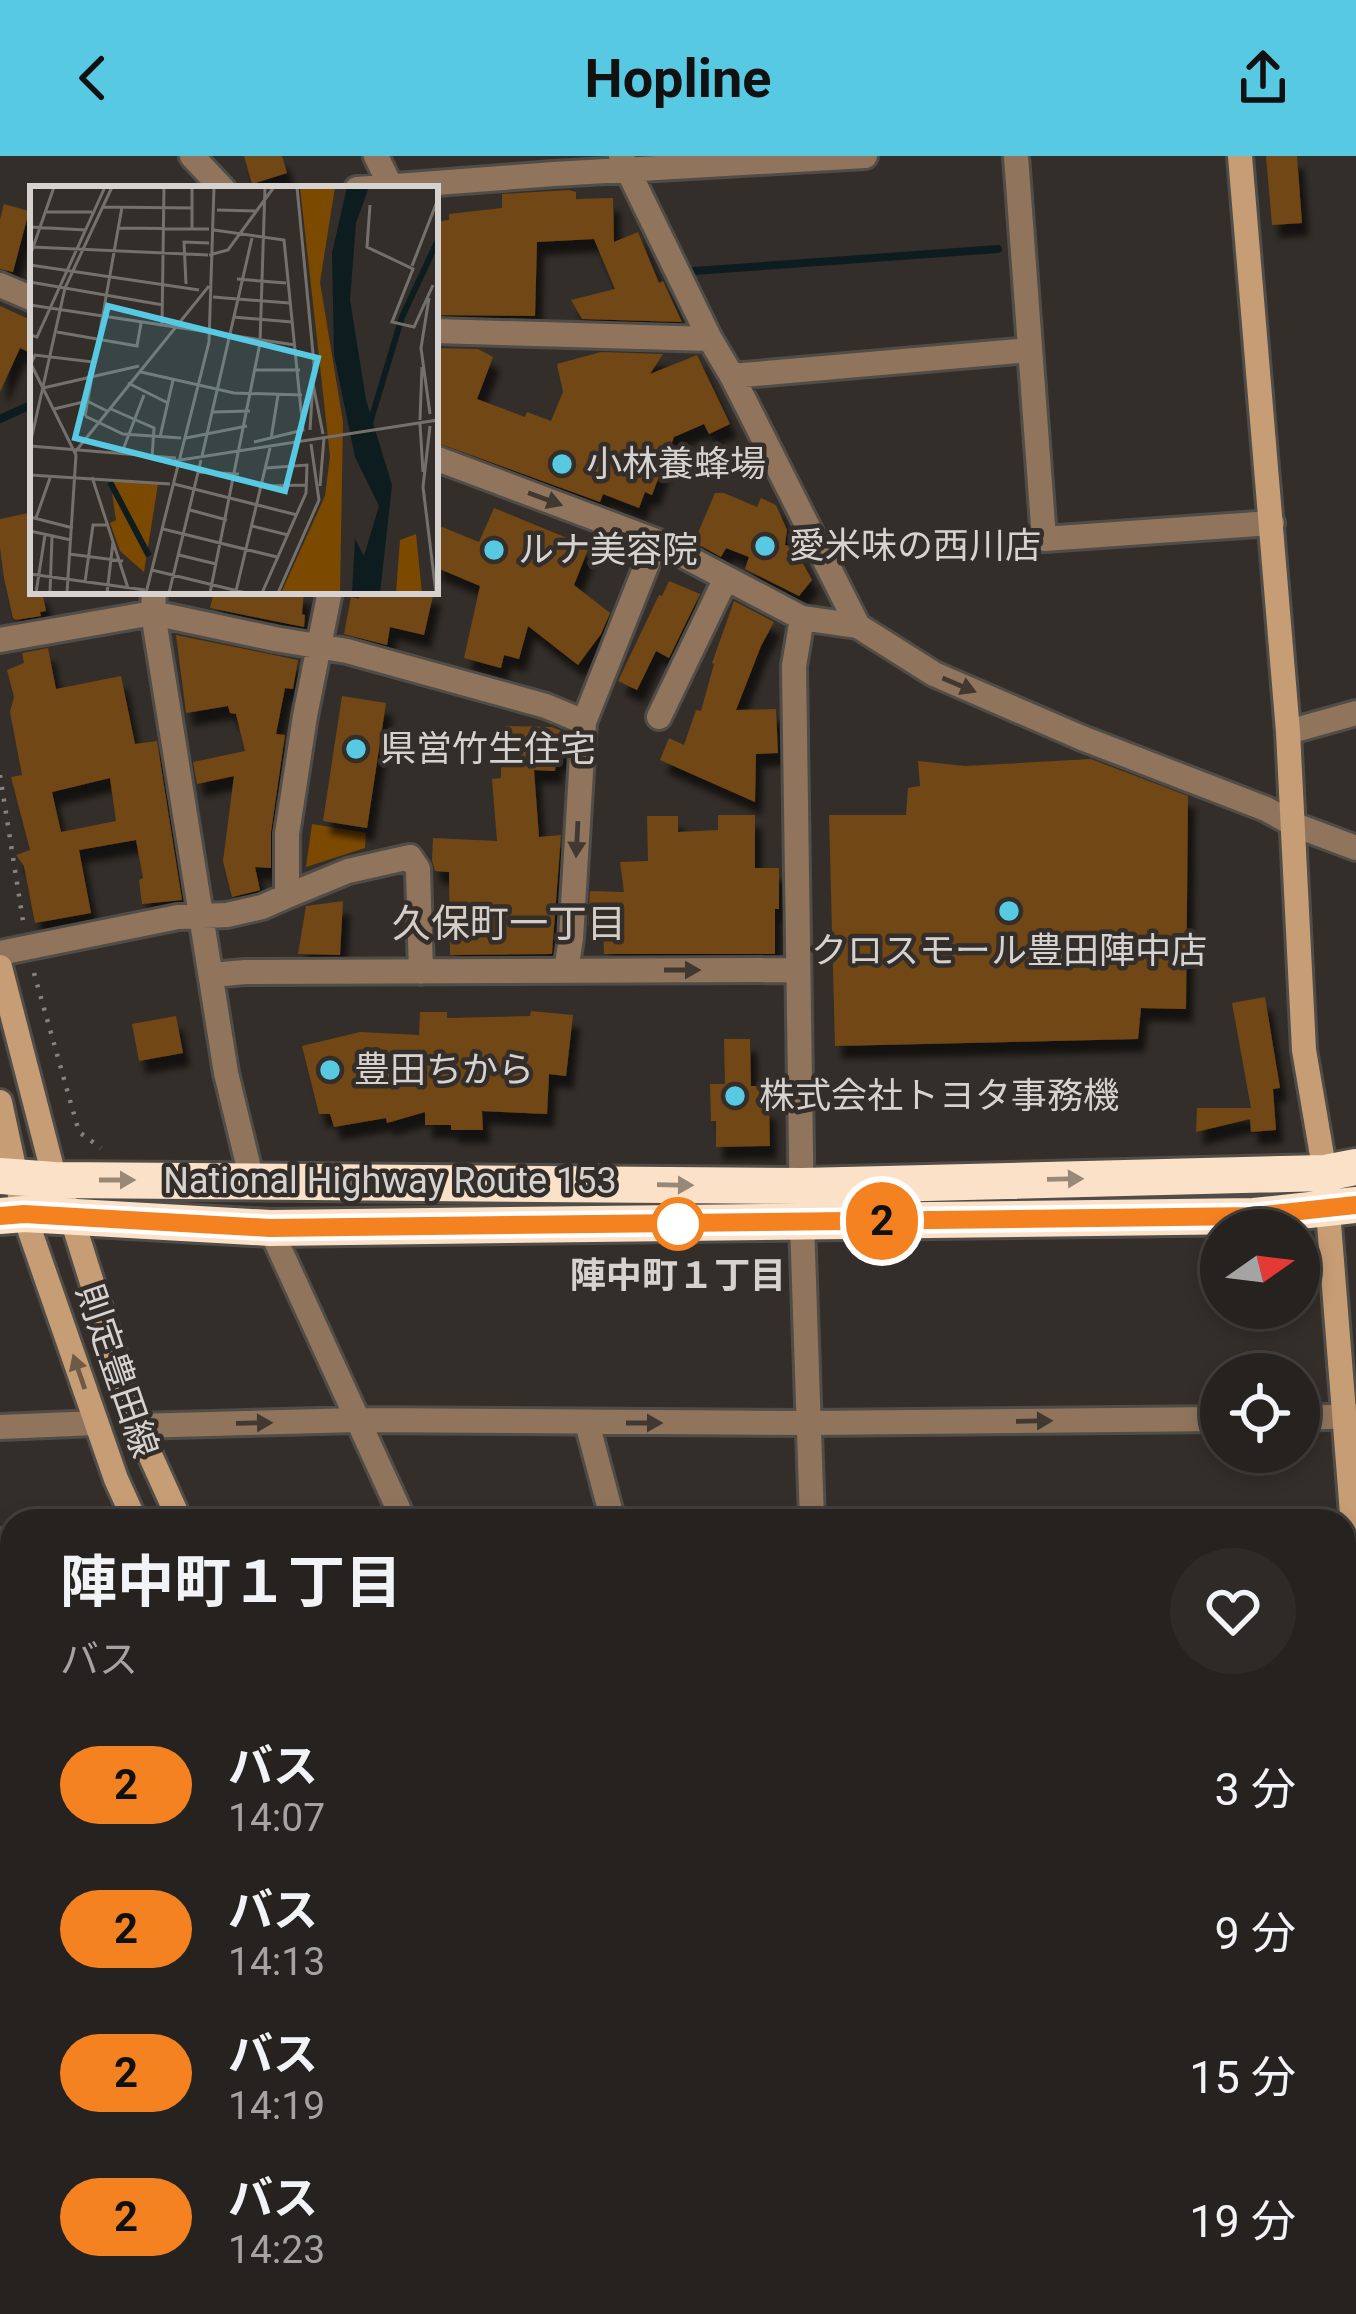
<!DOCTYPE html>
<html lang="ja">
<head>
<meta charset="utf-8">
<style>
	:root { --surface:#26221f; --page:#2e2a28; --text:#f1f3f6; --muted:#a4a4a4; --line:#423f3d; --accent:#58c9e3 }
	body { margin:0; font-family:Roboto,"Noto Sans JP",sans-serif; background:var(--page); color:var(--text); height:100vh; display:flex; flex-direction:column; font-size:45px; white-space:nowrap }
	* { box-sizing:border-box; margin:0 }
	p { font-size:39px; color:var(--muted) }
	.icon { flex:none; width:66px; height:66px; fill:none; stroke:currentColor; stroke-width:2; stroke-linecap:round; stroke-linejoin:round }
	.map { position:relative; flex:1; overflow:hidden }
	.sheet { position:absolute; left:0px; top:1353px; width:1356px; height:807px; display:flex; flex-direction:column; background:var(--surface); border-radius:36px 36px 0 0; box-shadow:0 6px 18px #0003,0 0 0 3px var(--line) }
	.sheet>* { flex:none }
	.badge { padding:0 24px; border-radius:39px; font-size:42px; line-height:78px }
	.needle { width:78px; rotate:76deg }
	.fabs { position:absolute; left:1200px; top:1053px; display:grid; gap:24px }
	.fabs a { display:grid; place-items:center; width:120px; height:120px; border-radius:50%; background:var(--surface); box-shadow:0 6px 18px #0003,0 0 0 3px var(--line); font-size:60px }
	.map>.badge { position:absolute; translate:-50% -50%; box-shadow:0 0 0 6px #fff }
	.round { display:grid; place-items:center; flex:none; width:126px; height:126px; border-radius:63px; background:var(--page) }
	.overview { display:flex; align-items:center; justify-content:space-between; height:204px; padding:0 60px }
	h1 { font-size:57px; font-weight:700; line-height:90px }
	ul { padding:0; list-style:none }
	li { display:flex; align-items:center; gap:36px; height:144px; padding:0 60px }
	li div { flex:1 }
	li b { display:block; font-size:45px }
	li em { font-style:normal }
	li .badge { min-width:132px; font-weight:700; text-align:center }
	header { display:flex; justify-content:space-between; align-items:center; height:156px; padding:0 60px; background:var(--accent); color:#111; font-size:54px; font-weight:700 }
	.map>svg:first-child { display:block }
</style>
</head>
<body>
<header><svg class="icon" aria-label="back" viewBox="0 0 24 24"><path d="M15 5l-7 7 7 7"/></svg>Hopline<svg class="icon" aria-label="share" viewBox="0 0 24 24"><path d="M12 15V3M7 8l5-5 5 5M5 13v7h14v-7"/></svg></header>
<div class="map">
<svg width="1356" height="2158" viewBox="0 0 1356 2158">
	<defs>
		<filter id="shadow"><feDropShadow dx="7" dy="13" stdDeviation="3" flood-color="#0009"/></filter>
	</defs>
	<rect width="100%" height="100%" fill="#332e29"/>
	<path fill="#7c4901" d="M 312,668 L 366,677 L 365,692 L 306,711 Z"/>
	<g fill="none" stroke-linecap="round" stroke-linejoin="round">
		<path stroke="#0d1c1f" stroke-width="8" d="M 694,115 L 998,93
			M 0,263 L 33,248"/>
	</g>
	<path fill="#724713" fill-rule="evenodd" filter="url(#shadow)" d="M 244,0 L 282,0 L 287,17 L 252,28 Z
		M 1266,0 L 1297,0 L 1302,67 L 1272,69 Z
		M 569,34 L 576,36 L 576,43 L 613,42 L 614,86 L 638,76 L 659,127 L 663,125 L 682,166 L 582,163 L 571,144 L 615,133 L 594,83 L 537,86 L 535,160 L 435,159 L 435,66 L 449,64 L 449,58 L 502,52 L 502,38 Z
		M 4,48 L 29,55 L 13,116 L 0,113 L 0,64 Z
		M 0,150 L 33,165 L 33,198 L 20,192 L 0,236 Z
		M 435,192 L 478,193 L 493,201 L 477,243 L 525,261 L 527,256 L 551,265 L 563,236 L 557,208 L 601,196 L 663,198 L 650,218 L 697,199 L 730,268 L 709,278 L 704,268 L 674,281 L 652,339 L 645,336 L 639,352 L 603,338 L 600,346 L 435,286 Z
		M 715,337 L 724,337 L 757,351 L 761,342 L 776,349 L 787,374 L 785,389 L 794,391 L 812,424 L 799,440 L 745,413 L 749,401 L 726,392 L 721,401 L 694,386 Z
		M 494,352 L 589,391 L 574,429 L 610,457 L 601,478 L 578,509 L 528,470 L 519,503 L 504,499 L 501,512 L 464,502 L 480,430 L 435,411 L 435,368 L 479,386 Z
		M 33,356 L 33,435 L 42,435 L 46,455 L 40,456 L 41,460 L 16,464 L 13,462 L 4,422 L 0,392 L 0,363 Z
		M 669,425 L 700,438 L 669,502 L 656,495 L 637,534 L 618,525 L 659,439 L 662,440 Z
		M 214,435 L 304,435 L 302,458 L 305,459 L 304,471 L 210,452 Z
		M 361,435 L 434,435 L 424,479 L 390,471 L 387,489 L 344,478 L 351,441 L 359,443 Z
		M 734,445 L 774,466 L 761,490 L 736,554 L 776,553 L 778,597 L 756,598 L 755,646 L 660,604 L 669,582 L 684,589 L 696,554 L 701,555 L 714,508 L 712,507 Z
		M 176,479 L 298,504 L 293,533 L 285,532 L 276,578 L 285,579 L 271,676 L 271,712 L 255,711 L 260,734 L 257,735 L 232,741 L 223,705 L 234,620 L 197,628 L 193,606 L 245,595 L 236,558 L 230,557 L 228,550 L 186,557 Z
		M 48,492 L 56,533 L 121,520 L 135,588 L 157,585 L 182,744 L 142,748 L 139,724 L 143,722 L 136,684 L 79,694 L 91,757 L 35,767 L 24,710 L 16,699 L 30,694 L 11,621 L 22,619 L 10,556 L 14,541 L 7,514 L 24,507 L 22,497 ZM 110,622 L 116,665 L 61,676 L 52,636 Z
		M 342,540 L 386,547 L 367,672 L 323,665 Z
		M 505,570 L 552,571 L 567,577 L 565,602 L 556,602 L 555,615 L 534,614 L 539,681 L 561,679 L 552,798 L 450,799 L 449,716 L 435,715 L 432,704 L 433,682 L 497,685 L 492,623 L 501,622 L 501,578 L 505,577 Z
		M 1091,603 L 1188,640 L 1186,853 L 1141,852 L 1138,883 L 835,890 L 829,659 L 906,659 L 908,632 L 920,630 L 918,605 L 965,610 Z
		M 718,659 L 755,659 L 755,712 L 779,712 L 779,753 L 775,753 L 775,798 L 604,798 L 603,769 L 588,769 L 590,735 L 624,736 L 620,706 L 648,705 L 647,660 L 678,660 L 678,676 L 718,674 Z
		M 343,745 L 340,799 L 298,798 L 306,750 Z
		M 1265,841 L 1280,932 L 1273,933 L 1276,974 L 1251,976 L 1250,963 L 1196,976 L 1197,952 L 1251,952 L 1232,847 Z
		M 531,855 L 573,859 L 566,920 L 549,918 L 547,958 L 482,955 L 483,974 L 451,974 L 451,969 L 425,969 L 425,956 L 387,967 L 386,962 L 334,971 L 330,958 L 319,958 L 302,890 L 360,876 L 419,879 L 420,856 L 447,856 L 447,862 L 530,860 Z
		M 176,860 L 183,897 L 139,905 L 132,868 Z
		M 724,883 L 750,883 L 751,930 L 759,930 L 760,950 L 769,950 L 770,990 L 716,991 L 716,965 L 711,965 L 710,928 L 725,928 Z"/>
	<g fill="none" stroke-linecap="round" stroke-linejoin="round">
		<defs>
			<path id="street" d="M 192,0 L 223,33
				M 376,0 L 392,33
				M 621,0 L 710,183 L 732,220 L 858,470
				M 1016,0 L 1044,383 L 1272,367
				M 357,33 L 554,18 L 865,0
				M 0,129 L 33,143
				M 435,175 L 710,183
				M 732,220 L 1030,194
				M 435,302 L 656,385 L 802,462 L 858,470 L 934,518 L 1082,582 L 1266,653 L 1295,669 L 1356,692
				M 154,435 L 153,457 L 226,917 L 252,1025
				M 802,462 L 794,510 L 802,1066 L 812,1365
				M 0,484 L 153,457 L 275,483 L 347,495 L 546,550 L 584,566
				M 659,561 L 726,422
				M 1288,576 L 1356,557
				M 287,740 L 348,715 L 410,701 L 418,713 L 421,816
				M 0,797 L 178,761 L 227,759 L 262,751 L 287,740 L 287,678 L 305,560 L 330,435
				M 566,815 L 571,782 L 584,566 L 656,385
				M 212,819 L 245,816 L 797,814
				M 270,1072 L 404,1365
				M 1299,1262 L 1356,1260
				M 587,1267 L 613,1365
				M 137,1270 L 357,1264 L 808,1267 L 1221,1263
				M 0,1271 L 96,1267
				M 0,1385 L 12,1437
				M 0,1925 L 12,1924
				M 1344,1944 L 1356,1939
				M 0,1958 L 12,2002
				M 51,2148 L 54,2158
				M 265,2148 L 269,2158
				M 594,2148 L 600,2158
				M 736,2158 L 770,2148"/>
			<path id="secondary" d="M 1240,0 L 1288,576 L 1304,894 L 1325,1017 L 1356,1408
				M 0,811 L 55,1024 L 72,1063 L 137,1270 L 180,1365
				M 0,946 L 24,1058 L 116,1323 L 135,1365
				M 1344,1560 L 1356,1558
				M 0,1668 L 12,1668
				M 1344,2116 L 1356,2112
				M 493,2148 L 497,2158
				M 534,2148 L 538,2158
				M 1176,2158 L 1222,2148"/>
			<path id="highway" d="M 0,1020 L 55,1024 L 803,1030 L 1325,1017 L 1356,1011
				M 0,1060 L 24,1058 L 270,1072 L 1254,1060 L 1356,1049"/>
		</defs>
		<use href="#street" stroke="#504c47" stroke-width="30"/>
		<use href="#secondary" stroke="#504c47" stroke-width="30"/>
		<use href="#highway" stroke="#504c47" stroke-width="42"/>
		<path stroke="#86827e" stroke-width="4.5" stroke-dasharray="3 9" stroke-linecap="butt" d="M 0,619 L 23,765
			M 34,817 L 79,976 L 101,992"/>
		<use href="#street" stroke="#90755c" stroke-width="24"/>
		<use href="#secondary" stroke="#c79d75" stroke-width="24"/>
		<use href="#highway" stroke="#fbe1c8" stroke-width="36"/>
	</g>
	<defs><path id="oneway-solid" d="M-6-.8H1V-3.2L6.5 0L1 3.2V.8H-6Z" transform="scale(3)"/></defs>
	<g fill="#413931">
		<use href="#oneway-solid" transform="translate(545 343) rotate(20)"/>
		<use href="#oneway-solid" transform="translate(959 529) rotate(23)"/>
		<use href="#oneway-solid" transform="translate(577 683) rotate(93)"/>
		<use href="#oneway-solid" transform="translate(682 814)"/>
		<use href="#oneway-solid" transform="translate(1034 1265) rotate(-1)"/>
		<use href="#oneway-solid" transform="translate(254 1267) rotate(-1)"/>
		<use href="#oneway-solid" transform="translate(644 1267)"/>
	</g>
	<g fill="#978878">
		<use href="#oneway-solid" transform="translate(1065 1023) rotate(-1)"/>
		<use href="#oneway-solid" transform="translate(117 1024)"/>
		<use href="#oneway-solid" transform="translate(675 1029) rotate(1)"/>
	</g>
	<use fill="#6e5a47" href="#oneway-solid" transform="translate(79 1216) rotate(-109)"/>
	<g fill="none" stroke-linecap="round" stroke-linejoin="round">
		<defs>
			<path id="line" d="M 0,1060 L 24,1058 L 270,1072 L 1254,1060 L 1356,1049"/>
		</defs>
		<use href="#line" stroke="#fff" stroke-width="27"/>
		<use href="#line" stroke="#f58220" stroke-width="18"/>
	</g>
	<g fill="#58c9e3" stroke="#332e29" stroke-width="4.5">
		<circle cx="562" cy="308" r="12"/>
		<circle cx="765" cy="390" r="12"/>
		<circle cx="494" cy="394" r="12"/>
		<circle cx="356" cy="593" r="12"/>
		<circle cx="1009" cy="755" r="12"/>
		<circle cx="330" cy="914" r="12"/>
		<circle cx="735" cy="940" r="12"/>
	</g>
	<circle fill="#fff" stroke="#f58220" stroke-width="6" cx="678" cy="1068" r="24"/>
	<g text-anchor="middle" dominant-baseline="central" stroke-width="9" stroke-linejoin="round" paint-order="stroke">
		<g font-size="36" fill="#d5d2cf" stroke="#332e29" text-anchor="start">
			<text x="586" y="308">小林養蜂場</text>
			<text x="789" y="390">愛米味の西川店</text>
			<text x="518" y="394">ルナ美容院</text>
			<text x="380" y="593">県営竹生住宅</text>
			<text x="1009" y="795" text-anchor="middle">クロスモール豊田陣中店</text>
			<text x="354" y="914">豊田ちから</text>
			<text x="759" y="940">株式会社トヨタ事務機</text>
		</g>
		<g font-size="36" fill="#d5d2cf" stroke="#332e29">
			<text x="390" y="1025">National Highway Route 153</text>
			<text transform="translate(117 1215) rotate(71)">則定豊田線</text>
		</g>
		<g font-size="36" font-weight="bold" fill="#d5d2cf" stroke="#332e29">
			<text x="678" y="1120">陣中町１丁目</text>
		</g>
		<g font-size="39" fill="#d5cec8" stroke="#332e29">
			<text x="509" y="768">久保町一丁目</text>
		</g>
	</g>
	<g transform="translate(30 30)">
		<rect width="408" height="408" fill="#332e29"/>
		<path d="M 270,1 L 305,1 L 290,96 L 313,236 L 310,407 L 251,407 L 295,310 L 300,270 ZM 80,293 L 128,298 L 114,386 L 90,365 L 80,337 L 86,334 ZM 386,348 L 392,407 L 366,407 L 370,354 Z" fill="#7c4901"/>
		<path d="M 317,1 L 339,1 L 326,37 L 320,114 L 336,214 L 362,299 L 350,407 L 322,407 L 325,353 L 334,370 L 349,320 L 325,271 L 304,169 L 302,67 Z" fill="#0d1c1f"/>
		<path fill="none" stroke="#0d1c1f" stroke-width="6" d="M 340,237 L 372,131 L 408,54M 80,296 L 119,370"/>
		<path fill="none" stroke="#74706b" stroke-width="3" d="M 267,1 L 284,178 L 280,244M 340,19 L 337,61 L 383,83 L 362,136 L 384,141 L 403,99M 73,21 L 162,22M 187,24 L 227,25M 14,26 L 62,26M 0,41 L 56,44M 88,42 L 179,43M 162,42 L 162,1M 184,44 L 254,54 L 273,244 L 224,256M 2,61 L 178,69M 179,69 L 198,64 L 244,1M 0,70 L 24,1M 0,79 L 169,104M 382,80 L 408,13M 207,93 L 256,97M 0,96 L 133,119M 156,98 L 154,56 L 179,57M 183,111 L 259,117M 399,112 L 391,162 L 400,228M 0,119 L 265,159M 203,131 L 262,136M 132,140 L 134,1M 408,143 L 408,188M 27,146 L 107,160 L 111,137M 0,149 L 7,151 L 75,1M 0,176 L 46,269 L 37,407M 1,178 L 5,169 L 63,176M 226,184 L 270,184M 111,186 L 204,207 L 272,209M 98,197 L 138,217M 283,198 L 293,248M 13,202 L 109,180M 24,223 L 57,215 L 79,226M 81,223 L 124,242 L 122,272M 183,226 L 220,225M 55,230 L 92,21M 55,230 L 93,248 L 151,252M 390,234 L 392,181M 390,238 L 393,286M 400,240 L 393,301 L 406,407M 130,251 L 143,194M 156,252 L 217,240M 241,253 L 248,209M 0,259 L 35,102 L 82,1M 0,260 L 146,272M 45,266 L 179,100M 91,269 L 114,209M 172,270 L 222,52M 144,275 L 408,234M 168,286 L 209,288M 0,289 L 140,298M 62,291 L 98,402M 144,298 L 267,329M 232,300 L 277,299M 290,300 L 294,252M 160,324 L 197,334M 0,331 L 43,342M 6,332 L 20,292M 222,340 L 258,349M 133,343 L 247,371M 0,345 L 41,354M 39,368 L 93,375M 149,369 L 186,378M 122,384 L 216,407M 0,388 L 115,404M 55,396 L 63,339 L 79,339M 206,405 L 240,262M 20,406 L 22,351M 6,407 L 15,349M 77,407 L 83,356M 116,407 L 179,156 L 184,1M 139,407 L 171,274M 180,407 L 230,157 L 235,1M 232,407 L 276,307 L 277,279 L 236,282M 248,407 L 289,314 L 281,258"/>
		<path fill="#58c9e3" fill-opacity="0.15" stroke="#58c9e3" stroke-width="6" d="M 78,120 L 288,172 L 255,305 L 45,252 Z"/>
		<rect width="408" height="408" fill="none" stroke="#d5d2cf" stroke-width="6"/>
	</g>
</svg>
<div class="fabs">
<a><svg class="needle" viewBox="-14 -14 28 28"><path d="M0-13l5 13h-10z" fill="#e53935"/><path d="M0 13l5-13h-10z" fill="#a4a4a4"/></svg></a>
<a><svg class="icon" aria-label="locate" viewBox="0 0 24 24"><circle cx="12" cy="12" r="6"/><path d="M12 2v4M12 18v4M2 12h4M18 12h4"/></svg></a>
</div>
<b class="badge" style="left:882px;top:1065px;background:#f58220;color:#111">2</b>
<section class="sheet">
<div class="overview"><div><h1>陣中町１丁目</h1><p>バス</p></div><a class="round"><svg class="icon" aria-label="heart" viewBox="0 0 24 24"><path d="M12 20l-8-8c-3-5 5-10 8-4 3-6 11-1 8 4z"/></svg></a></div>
<ul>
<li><span class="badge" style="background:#f58220;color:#111">2</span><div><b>バス</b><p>14:07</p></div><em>3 分</em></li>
<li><span class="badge" style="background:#f58220;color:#111">2</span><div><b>バス</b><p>14:13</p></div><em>9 分</em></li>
<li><span class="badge" style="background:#f58220;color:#111">2</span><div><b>バス</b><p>14:19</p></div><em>15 分</em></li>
<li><span class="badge" style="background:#f58220;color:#111">2</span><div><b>バス</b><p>14:23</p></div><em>19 分</em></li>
</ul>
</section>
</div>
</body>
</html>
